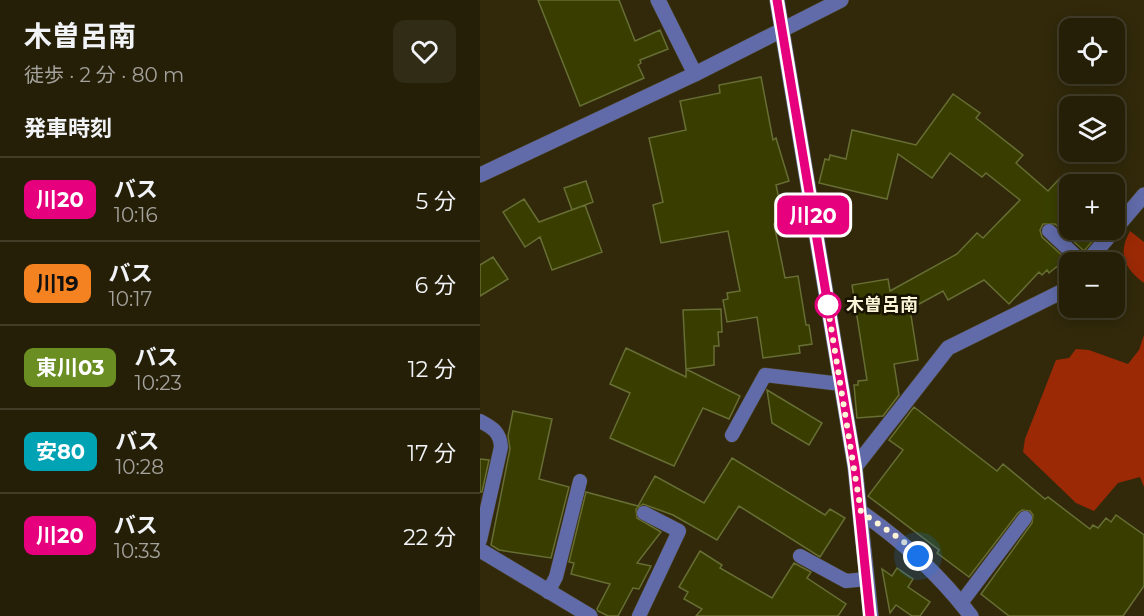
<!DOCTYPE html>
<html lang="ja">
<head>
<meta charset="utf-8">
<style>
	:root { --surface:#251f08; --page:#312c16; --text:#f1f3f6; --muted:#a3a29c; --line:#423d29 }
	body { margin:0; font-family:Montserrat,"Noto Sans JP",sans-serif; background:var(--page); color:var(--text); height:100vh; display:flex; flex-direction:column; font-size:22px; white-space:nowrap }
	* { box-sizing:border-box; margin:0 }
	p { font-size:20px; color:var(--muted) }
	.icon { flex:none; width:33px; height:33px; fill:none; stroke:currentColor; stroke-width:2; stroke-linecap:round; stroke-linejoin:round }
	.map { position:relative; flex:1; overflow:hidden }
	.sheet { display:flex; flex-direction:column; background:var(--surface); width:480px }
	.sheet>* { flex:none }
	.badge { padding:0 12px; border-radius:9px; font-size:21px; line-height:39px }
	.tools { position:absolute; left:579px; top:18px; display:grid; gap:12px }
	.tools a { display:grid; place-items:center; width:66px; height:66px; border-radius:12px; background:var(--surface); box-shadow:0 3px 15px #0003,0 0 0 2px var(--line); font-size:30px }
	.you { position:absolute; width:30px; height:30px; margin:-15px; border:4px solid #fff; border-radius:50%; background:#1a73e8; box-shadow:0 0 0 9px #1a73e833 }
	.map>.badge { position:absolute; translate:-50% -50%; box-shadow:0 0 0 3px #fff }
	h2 { padding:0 24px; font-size:22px; line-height:54px }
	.round { display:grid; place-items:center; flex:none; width:63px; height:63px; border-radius:12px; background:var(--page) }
	.headline { display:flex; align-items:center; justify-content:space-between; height:102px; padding:0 24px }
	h1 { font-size:28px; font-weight:700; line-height:45px }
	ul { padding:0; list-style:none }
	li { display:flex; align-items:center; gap:18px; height:84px; padding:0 24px; border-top:2px solid var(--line) }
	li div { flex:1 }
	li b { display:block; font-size:22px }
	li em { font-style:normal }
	li .badge { min-width:66px; font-weight:700; text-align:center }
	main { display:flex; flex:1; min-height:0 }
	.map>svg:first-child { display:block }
</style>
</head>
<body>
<main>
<section class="sheet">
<div class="headline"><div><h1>木曽呂南</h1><p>徒歩 · 2 分 · 80 m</p></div><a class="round"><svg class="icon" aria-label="heart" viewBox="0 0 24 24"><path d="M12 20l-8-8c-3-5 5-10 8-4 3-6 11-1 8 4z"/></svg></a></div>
<h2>発車時刻</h2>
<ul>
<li><span class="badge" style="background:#e6007e;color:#fff">川20</span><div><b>バス</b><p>10:16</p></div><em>5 分</em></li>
<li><span class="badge" style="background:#f58220;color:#111">川19</span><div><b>バス</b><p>10:17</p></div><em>6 分</em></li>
<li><span class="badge" style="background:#6b8e23;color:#fff">東川03</span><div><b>バス</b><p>10:23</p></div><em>12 分</em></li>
<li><span class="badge" style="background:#00a3b4;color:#fff">安80</span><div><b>バス</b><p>10:28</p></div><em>17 分</em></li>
<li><span class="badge" style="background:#e6007e;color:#fff">川20</span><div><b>バス</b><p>10:33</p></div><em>22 分</em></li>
</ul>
</section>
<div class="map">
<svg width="664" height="616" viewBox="0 0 664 616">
	<rect width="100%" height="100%" fill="#31290a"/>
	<path fill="#9b2906" d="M 650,231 L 664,242 L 664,283 C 645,269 637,254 650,231 Z
		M 664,335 L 664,487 L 660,477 L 638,483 L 614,511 L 596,503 L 543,452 L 545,439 L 576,360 L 589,358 L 596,349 L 609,350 L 648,364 L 659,350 Z"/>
	<path fill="#393e00" stroke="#676e34" stroke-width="1.5" d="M 58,0 L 139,0 L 155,41 L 180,30 L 188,49 L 160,60 L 161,63 L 158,65 L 164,78 L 100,106 Z
		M 281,77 L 293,140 L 296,138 L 309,181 L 296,185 L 304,222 L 294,224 L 305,278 L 318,276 L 326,325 L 329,325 L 332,344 L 319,346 L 320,353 L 283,358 L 277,317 L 247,322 L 243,300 L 248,299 L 247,293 L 260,291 L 248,231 L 181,243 L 173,205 L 183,202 L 169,138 L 206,130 L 200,101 L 240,93 L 239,85 Z
		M 473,94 L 500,113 L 496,118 L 543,155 L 536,163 L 568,191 L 580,178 L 590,187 L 590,230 L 622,230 L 604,251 L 575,224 L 563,224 L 560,230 L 562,237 L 586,259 L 569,273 L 567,270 L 562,275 L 559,272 L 529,304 L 504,280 L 468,300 L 463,291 L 430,309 L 438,360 L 414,364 L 419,395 L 403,416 L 377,418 L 374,385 L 378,385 L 378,381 L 387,380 L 372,285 L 408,279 L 410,291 L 477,254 L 497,233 L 503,238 L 540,200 L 506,173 L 502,177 L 470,153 L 452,178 L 418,154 L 407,199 L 339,183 L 345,159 L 349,160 L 350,155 L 366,159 L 372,130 L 436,145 Z
		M 106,181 L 113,202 L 92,210 L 84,188 Z
		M 44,199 L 59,222 L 105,205 L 122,252 L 72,270 L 60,237 L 45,247 L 23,212 Z
		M 13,257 L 28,279 L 0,296 L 0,265 Z
		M 241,309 L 242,332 L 238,332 L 239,346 L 234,346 L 234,365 L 206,369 L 203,310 Z
		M 146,348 L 206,377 L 206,369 L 260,396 L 249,419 L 223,408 L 194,466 L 130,438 L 150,393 L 130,384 Z
		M 287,390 L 342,423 L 329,445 L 292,423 Z
		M 434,407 L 517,471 L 523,464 L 565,499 L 568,497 L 610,529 L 613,525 L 618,528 L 626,518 L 631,522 L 636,515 L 664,535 L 664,586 L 643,616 L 529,616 L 501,594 L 552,523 L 553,515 L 550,511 L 542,510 L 538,513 L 489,577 L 457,553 L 459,550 L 388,496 L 423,450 L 409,440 Z
		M 33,411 L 72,419 L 59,479 L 89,487 L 71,558 L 19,550 L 11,545 L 30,449 L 28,436 Z
		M 252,458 L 345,515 L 350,509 L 365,518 L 340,557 L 259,506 L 237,540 L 193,515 L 163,504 L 156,509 L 157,518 L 181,532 L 157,563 L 171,566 L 159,589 L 153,588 L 138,616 L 128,616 L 118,611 L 117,609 L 130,584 L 91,574 L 94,563 L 89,562 L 106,492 L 158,506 L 175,476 L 224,503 Z
		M 0,459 L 9,460 L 2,492 L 0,492 Z
		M 220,551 L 242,565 L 240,568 L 292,598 L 314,563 L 331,572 L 327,578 L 366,604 L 358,616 L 216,616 L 222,609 L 204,599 L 208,592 L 199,587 Z
		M 417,568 L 433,579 L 428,587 L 450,602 L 440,616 L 432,616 L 416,605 L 410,613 L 402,569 L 412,576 Z"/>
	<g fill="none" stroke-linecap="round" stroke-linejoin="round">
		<defs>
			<path id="service" d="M 569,231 L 602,262
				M 0,421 C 13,428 20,432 21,447 L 0,540
				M 252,435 L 285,375 L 361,384
				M 320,556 L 366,581 L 387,579
				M 68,592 L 76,577 L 100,481
				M 481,603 L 545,518
				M 159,616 L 199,531 L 164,513"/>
			<path id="minor" d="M 178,0 L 215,74
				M 607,262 L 664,195
				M 375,467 L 468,348 L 583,291 L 590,283
				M 381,512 C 424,542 459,574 491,616
				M 0,550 L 110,616"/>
			<path id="tertiary" d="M 297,0 L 375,467 L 391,616
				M 0,175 L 215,74 L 361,0"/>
		</defs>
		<use href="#service" stroke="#4d4527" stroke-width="15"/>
		<use href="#minor" stroke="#4d4527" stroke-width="16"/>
		<use href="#tertiary" stroke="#4d4527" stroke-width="16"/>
		<use href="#service" stroke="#616ba9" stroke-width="14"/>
		<use href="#minor" stroke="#616ba9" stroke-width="15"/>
		<use href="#tertiary" stroke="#616ba9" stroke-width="15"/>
	</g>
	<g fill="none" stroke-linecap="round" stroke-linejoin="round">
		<defs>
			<path id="line" d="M 297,0 L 375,467 L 390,616"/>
		</defs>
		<use href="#line" stroke="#fff" stroke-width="14"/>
		<use href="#line" stroke="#e6007e" stroke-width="9"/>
		<path stroke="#fcf4d6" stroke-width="6" stroke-dasharray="0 10.8" d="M 348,305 L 346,296 L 381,512 L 423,541 L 438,556"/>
	</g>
	<circle fill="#fff" stroke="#e6007e" stroke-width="3" cx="348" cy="305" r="12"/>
	<g text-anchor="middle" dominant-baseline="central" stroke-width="5" stroke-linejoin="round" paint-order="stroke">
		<g font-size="18" font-weight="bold" fill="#fcf4d6" stroke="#181200" text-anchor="start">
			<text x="366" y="305">木曽呂南</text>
		</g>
	</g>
</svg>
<div class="tools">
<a><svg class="icon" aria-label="locate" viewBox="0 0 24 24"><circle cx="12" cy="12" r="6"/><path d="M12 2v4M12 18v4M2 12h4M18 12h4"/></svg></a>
<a><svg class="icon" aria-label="layers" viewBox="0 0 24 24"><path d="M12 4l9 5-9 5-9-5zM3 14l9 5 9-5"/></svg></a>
<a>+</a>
<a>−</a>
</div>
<div class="you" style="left:438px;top:556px"></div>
<b class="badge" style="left:333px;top:215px;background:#e6007e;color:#fff">川20</b>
</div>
</main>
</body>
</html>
